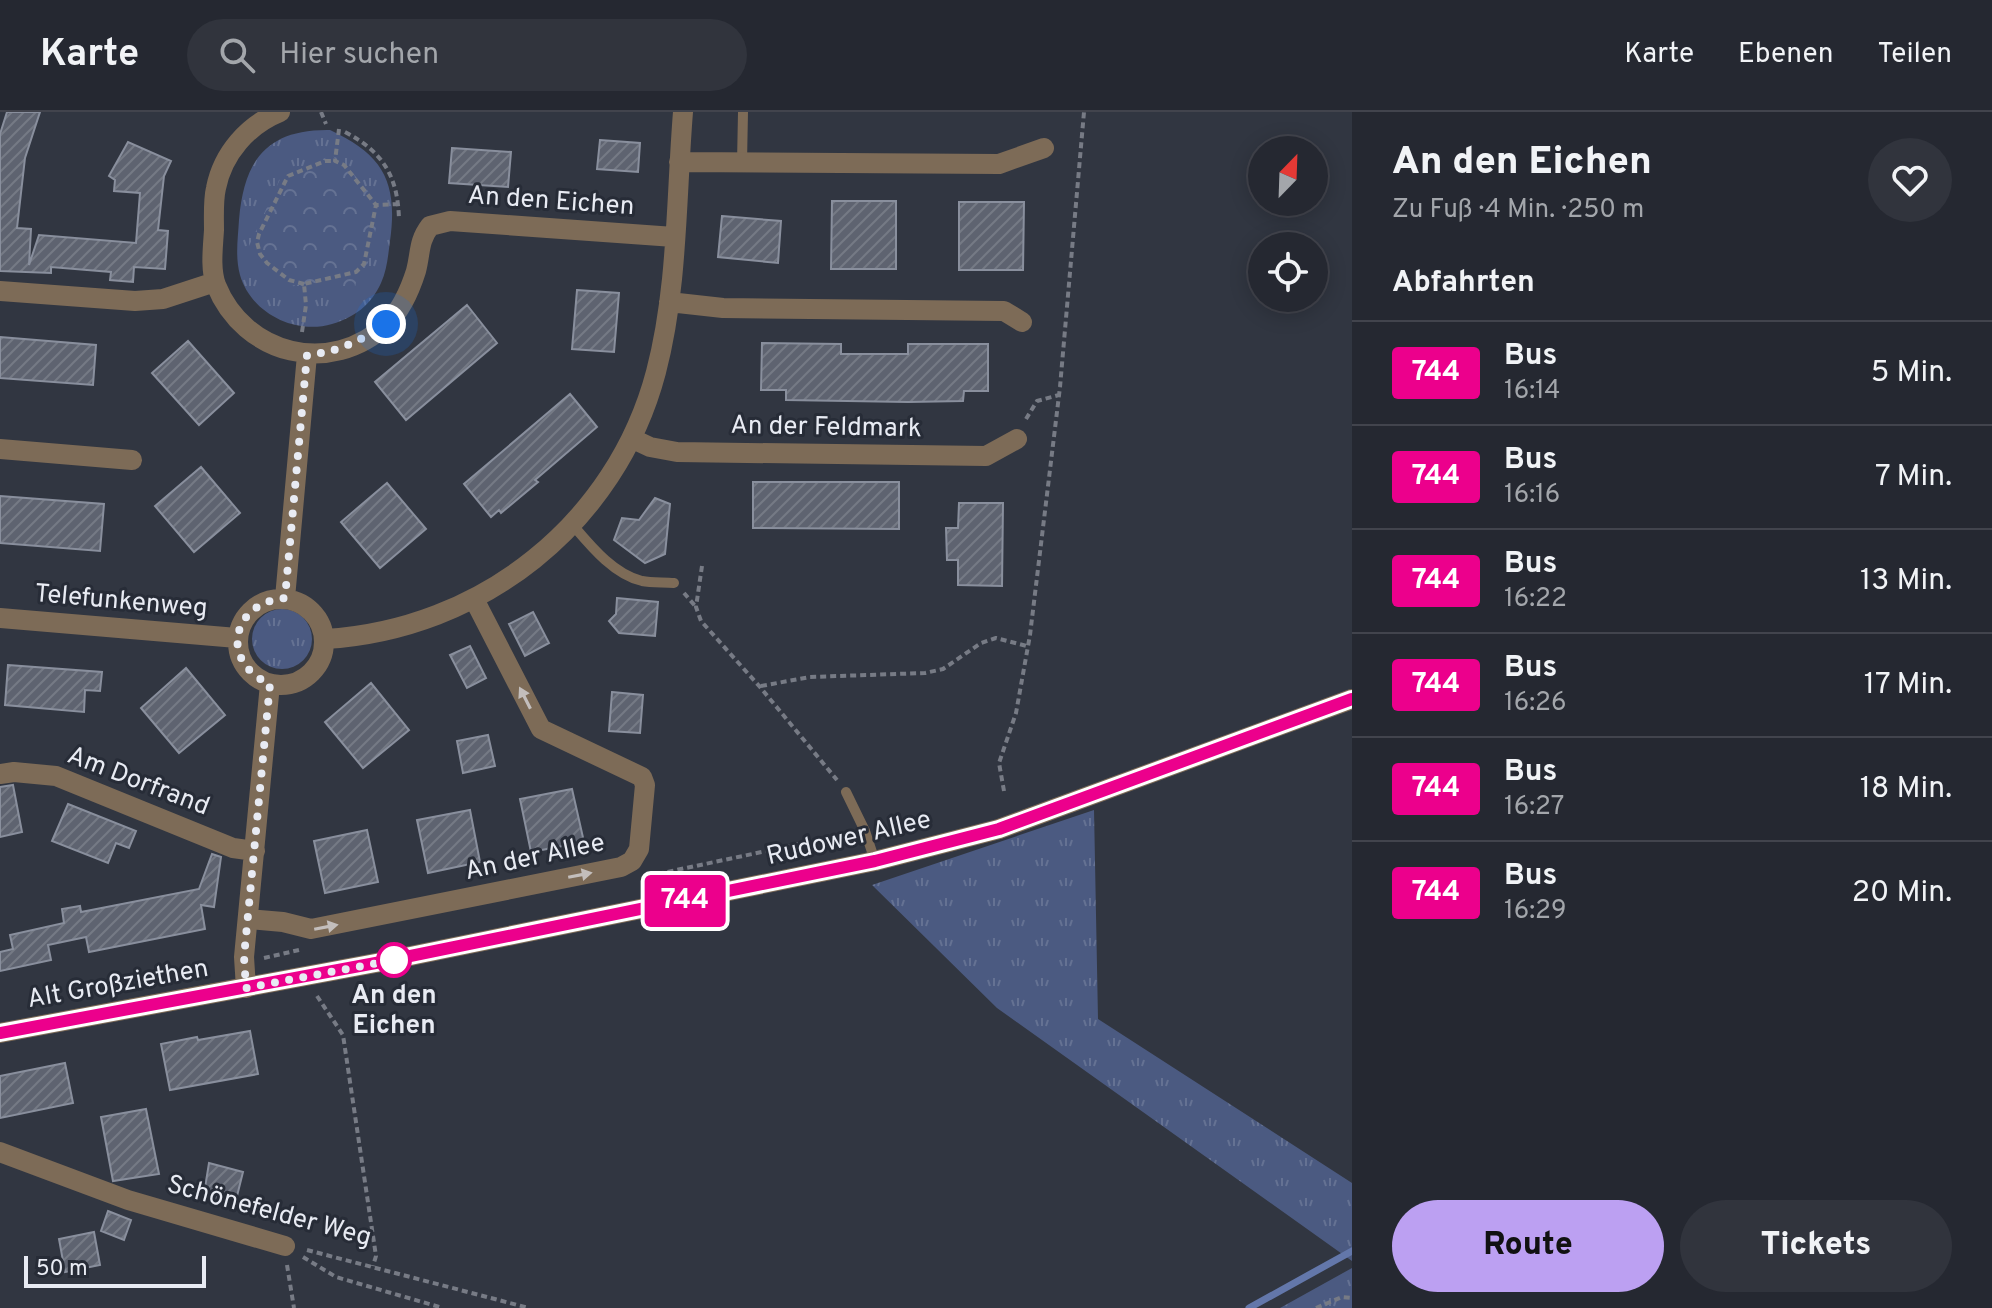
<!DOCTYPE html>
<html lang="de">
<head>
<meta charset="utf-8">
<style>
	:root { --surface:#252831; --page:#31343d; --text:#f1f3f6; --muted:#a3a6ab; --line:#42444d; --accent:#bca0f2 }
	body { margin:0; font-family:Overpass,sans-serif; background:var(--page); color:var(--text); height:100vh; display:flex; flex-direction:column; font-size:30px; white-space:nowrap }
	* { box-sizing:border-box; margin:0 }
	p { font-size:26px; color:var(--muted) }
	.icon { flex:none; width:44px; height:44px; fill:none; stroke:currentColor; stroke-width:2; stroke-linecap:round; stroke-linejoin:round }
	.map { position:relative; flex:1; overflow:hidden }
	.panel { display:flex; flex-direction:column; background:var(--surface); width:640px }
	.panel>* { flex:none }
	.badge { padding:0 16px; border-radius:6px; font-size:28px; line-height:52px }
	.needle { width:52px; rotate:23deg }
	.fabs { position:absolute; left:1248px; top:24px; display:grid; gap:16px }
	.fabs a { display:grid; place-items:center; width:80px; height:80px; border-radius:50%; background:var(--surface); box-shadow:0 4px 20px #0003,0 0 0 2px var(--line); font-size:40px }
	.scale { position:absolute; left:24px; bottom:20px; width:182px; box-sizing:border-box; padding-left:8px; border:4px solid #e8ebf3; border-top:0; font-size:22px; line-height:28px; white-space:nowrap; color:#e8ebf3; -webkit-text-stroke:6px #272c37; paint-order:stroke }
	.you { position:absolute; width:40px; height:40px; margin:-20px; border:6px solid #fff; border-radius:50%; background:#1a73e8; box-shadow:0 0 0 12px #1a73e833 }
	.map>.badge { position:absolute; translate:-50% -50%; box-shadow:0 0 0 4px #fff }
	h2 { padding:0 40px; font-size:30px; line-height:72px }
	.round { display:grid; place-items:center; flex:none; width:84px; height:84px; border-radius:42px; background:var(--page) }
	.head { display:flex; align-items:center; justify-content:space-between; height:136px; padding:0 40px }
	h1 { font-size:38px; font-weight:800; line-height:60px }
	.button { display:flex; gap:16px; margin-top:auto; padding:16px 40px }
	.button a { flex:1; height:92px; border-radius:48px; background:var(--accent); color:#111; font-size:32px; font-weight:800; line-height:92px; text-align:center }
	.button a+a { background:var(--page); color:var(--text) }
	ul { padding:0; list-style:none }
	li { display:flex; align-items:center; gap:24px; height:104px; padding:0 40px; border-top:2px solid var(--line) }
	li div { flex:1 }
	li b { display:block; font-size:30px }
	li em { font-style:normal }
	li .badge { min-width:88px; font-weight:700; text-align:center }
	header { display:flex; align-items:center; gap:48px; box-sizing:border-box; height:112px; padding:0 40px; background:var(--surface); border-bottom:2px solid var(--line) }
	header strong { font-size:38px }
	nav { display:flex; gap:44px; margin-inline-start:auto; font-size:28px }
	.search { width:560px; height:72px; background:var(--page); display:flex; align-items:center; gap:20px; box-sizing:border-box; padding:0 28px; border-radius:44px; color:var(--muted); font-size:30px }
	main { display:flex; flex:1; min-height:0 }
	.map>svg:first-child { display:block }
</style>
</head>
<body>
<header>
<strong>Karte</strong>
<div class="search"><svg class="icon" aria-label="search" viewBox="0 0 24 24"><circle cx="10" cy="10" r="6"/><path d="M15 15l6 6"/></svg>Hier suchen</div>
<nav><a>Karte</a><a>Ebenen</a><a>Teilen</a></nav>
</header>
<main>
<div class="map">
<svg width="1352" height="1196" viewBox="0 0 1352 1196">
	<defs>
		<pattern id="grass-tufts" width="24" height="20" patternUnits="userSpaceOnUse" patternTransform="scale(2)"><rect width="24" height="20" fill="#4b5a81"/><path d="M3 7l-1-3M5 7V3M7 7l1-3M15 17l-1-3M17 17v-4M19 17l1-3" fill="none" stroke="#657293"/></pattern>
		<pattern id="park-crowns" width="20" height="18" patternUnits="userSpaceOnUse" patternTransform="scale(2)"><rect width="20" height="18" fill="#4b5a81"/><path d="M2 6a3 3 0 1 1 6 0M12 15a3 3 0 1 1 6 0" fill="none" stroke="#657293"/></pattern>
		<pattern id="building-hatch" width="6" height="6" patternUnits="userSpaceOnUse" patternTransform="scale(2)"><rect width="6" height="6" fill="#5e6370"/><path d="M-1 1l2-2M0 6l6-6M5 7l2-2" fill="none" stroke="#757a85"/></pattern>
	</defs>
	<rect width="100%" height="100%" fill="#313641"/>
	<path fill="url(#grass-tufts)" d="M 330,18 C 384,43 398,71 390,129 C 388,144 387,158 381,171 C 371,193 355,205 332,212 C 295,223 251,201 240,163 C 235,145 238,126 239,108 C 244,49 266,17 330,18 Z
		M252 527a30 30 0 1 1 60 0a30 30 0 1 1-60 0Z
		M 1094,698 L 1098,907 L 1352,1071 L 1352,1149 L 997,896 L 872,773 Z
		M 1352,1156 L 1352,1196 L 1280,1196 Z"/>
	<path fill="url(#park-crowns)" d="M 331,44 L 341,47 L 378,91 L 379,103 L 367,155 L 357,166 L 354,180 L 329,182 L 323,170 L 288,174 L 259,153 L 249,134 L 283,61 Z"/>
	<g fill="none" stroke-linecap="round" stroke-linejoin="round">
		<path stroke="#6377aa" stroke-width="7" d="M 1249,1196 L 1352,1139"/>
	</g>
	<path fill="url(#building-hatch)" stroke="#898f9d" stroke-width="2" d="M 7,0 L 40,0 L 25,46 L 17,116 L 31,117 L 29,153 L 39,123 L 136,131 L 140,81 L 114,79 L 115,68 L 109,64 L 128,30 L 171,49 L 164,64 L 158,118 L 168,119 L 165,157 L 134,155 L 133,170 L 110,168 L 111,160 L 51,155 L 51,161 L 0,159 L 0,22 Z
		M 600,28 L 640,31 L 638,60 L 597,57 Z
		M 452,36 L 511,40 L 508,75 L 449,71 Z
		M 832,89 L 896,89 L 896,157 L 831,157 Z
		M 959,90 L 1024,90 L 1023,158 L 959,158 Z
		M 722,104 L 781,109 L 778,151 L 718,145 Z
		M 577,178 L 619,181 L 614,240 L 572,237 Z
		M 467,193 L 497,231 L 406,308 L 375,270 Z
		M 0,225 L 96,233 L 93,273 L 0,266 Z
		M 188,229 L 234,281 L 199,313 L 152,261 Z
		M 762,231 L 841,232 L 841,242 L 908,242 L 908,232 L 988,232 L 988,279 L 964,279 L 963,289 L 908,290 L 786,288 L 786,278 L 761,278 Z
		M 570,282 L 597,315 L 535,368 L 538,370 L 501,401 L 499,398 L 491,405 L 464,372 Z
		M 201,355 L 240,401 L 194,440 L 155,394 Z
		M 753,370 L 899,370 L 899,417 L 753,416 Z
		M 387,371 L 426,417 L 380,456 L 341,410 Z
		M 0,384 L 104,392 L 100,439 L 0,431 Z
		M 655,386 L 670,392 L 665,442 L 645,451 L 614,428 L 622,406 L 639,408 Z
		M 959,391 L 1003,391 L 1002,474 L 958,473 L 958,448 L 947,448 L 946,416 L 958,416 Z
		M 617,486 L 658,490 L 655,524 L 619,521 L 609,509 L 616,502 Z
		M 533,500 L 549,531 L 525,544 L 509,512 Z
		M 470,534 L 486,566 L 467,576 L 450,543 Z
		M 8,553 L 102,560 L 100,579 L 85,578 L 84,600 L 5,593 Z
		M 186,556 L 225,603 L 179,641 L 141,596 Z
		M 371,571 L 409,618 L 363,656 L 325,610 Z
		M 612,580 L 643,583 L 640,621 L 609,619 Z
		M 488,623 L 495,654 L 463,661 L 457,629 Z
		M 13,673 L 22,720 L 0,725 L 0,675 Z
		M 572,677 L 584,730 L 531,740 L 520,687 Z
		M 68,692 L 136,719 L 129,736 L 116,731 L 108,751 L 52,729 Z
		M 470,698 L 480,750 L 428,761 L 417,708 Z
		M 367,718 L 378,770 L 325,781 L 314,729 Z
		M 212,742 L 221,745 L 214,795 L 201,793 L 205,817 L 89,840 L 86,825 L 48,833 L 51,848 L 0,859 L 0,840 L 13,837 L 10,823 L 64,811 L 62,797 L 80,794 L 81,800 L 199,777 Z
		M 250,919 L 258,962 L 170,978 L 161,932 L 197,925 L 198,928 Z
		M 65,951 L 73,991 L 0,1006 L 0,964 Z
		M 146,997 L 159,1062 L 113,1069 L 101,1005 Z
		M 209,1051 L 243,1060 L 234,1096 L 203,1088 Z
		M 108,1099 L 131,1108 L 124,1128 L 101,1119 Z
		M 94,1120 L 100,1153 L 65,1160 L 59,1127 Z"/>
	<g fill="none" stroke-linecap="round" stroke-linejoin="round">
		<path stroke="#777b85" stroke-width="4" stroke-dasharray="6 4" stroke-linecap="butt" d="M 321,0 L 326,12
			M 339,17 L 335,49 L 344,53 L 376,93 L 398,92
			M 345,20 C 383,40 398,64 399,108
			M 304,172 L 289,168 L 267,151 L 260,142 L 257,130 L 259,122 L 288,64 L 325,49 L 335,49
			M 302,220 L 306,193 L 304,172 L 356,160 L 364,152 L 376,93
			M 1026,307 L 1037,289 L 1059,283
			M 702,454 L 696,495 L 701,509 L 760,575 L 837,668
			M 684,481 L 696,495
			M 761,574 L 810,565 L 925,561 L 943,557 L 981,531 L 996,526 L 1027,534
			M 1004,679 L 999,651 L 1016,601 L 1030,523 L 1060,275 L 1084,0
			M 648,764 L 847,722
			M 264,846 L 299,838
			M 317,884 L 343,923 L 376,1144 L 373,1154
			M 307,1138 L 529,1196
			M 303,1145 L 336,1165 L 443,1196
			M 287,1153 L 294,1196
			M 1316,1196 L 1342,1185 L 1352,1186"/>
		<path stroke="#7d6b57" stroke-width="10" d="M 742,51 L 743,0
			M 572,412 C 590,433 613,462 642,469 C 652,471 664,470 674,471
			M 846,680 L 865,719 L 875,749"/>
		<path stroke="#7d6b57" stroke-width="20" d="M 280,0 C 248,13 223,41 216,76 C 213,89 214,104 214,118 C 213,135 210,157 216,173 C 244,243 331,265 387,212 C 401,198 410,178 416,159 C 421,140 418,130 430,114 L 450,109 L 674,125
			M 679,50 L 999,52 L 1044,36
			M 0,179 L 135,189 L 163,187 L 215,170
			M 669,190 L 723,196 L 1004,199 L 1022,210
			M 633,327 L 650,335 L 677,340 L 986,344 L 1017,327
			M 0,337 L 132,348
			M 285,486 L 307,243
			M238 530a43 43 0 1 1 86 0a43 43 0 1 1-86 0Z
			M 0,506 L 237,526
			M 325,527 C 481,518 616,412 656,260 C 678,176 676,86 683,0
			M 0,662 L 14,660 L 56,664 L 233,736 L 255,739
			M 249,807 L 283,810 L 311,817 L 621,755 L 632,749 L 639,737 L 645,673 L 642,665 L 541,617 L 474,487
			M 246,876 L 244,845 L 270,572
			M 0,1040 L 128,1088 L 285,1134"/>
		<path stroke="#7d6b57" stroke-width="20" d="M 0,921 L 381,850 L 875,749 L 999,717 L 1352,587"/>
	</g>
	<defs><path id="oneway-solid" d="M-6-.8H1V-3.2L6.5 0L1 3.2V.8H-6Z" transform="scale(2)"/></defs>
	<g fill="#c3bebc">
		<use href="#oneway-solid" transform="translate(525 586) rotate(-117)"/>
		<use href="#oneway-solid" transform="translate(580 763) rotate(-11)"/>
		<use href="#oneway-solid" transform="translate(326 815) rotate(-11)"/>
	</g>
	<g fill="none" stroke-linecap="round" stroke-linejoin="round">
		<defs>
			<path id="line" d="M 0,921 L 381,850 L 875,749 L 999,717 L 1352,587"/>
		</defs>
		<use href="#line" stroke="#fff" stroke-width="18"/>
		<use href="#line" stroke="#ec008c" stroke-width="12"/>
		<path stroke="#e8ebf3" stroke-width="8" stroke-dasharray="0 14.4" d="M 386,212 C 360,229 338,240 307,243 L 285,486 C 231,491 219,550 270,572 L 244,845 L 246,876 L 394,848"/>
	</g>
	<circle fill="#fff" stroke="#ec008c" stroke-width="4" cx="394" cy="848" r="16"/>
	<g text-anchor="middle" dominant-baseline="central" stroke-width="6" stroke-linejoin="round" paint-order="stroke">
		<g font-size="26" fill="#e8ebf3" stroke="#272c37">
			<text transform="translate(551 90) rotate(4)">An den Eichen</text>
			<text transform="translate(826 316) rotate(1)">An der Feldmark</text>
			<text transform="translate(121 490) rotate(5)">Telefunkenweg</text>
			<text transform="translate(138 670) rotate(21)">Am Dorfrand</text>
			<text transform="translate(849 727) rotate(-13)">Rudower Allee</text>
			<text transform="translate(535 746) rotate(-12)">An der Allee</text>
			<text transform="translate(118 873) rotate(-10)">Alt Großziethen</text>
			<text transform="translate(269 1100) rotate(15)">Schönefelder Weg</text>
		</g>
		<g font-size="26" font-weight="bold" fill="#e8ebf3" stroke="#272c37">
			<text x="394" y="884">An den<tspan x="394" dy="30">Eichen</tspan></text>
		</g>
	</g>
</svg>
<div class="fabs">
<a><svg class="needle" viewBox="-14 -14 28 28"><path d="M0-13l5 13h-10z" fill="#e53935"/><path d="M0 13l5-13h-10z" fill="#a3a6ab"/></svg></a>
<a><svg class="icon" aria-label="locate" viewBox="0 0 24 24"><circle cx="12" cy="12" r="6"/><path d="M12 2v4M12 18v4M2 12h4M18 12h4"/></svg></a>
</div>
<div class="scale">50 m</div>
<div class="you" style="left:386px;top:212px"></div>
<b class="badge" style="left:685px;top:789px;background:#ec008c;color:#fff">744</b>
</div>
<section class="panel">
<div class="head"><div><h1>An den Eichen</h1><p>Zu Fuß · 4 Min. · 250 m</p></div><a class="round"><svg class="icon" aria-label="heart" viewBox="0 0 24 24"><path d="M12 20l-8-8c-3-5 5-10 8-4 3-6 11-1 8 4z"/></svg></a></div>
<h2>Abfahrten</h2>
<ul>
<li><span class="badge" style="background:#ec008c;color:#fff">744</span><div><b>Bus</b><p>16:14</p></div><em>5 Min.</em></li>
<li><span class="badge" style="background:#ec008c;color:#fff">744</span><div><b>Bus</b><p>16:16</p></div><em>7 Min.</em></li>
<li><span class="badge" style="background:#ec008c;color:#fff">744</span><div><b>Bus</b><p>16:22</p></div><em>13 Min.</em></li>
<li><span class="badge" style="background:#ec008c;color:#fff">744</span><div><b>Bus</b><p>16:26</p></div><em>17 Min.</em></li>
<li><span class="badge" style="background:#ec008c;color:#fff">744</span><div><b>Bus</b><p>16:27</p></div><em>18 Min.</em></li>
<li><span class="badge" style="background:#ec008c;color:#fff">744</span><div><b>Bus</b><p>16:29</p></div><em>20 Min.</em></li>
</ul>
<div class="button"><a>Route</a><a>Tickets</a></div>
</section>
</main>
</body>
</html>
